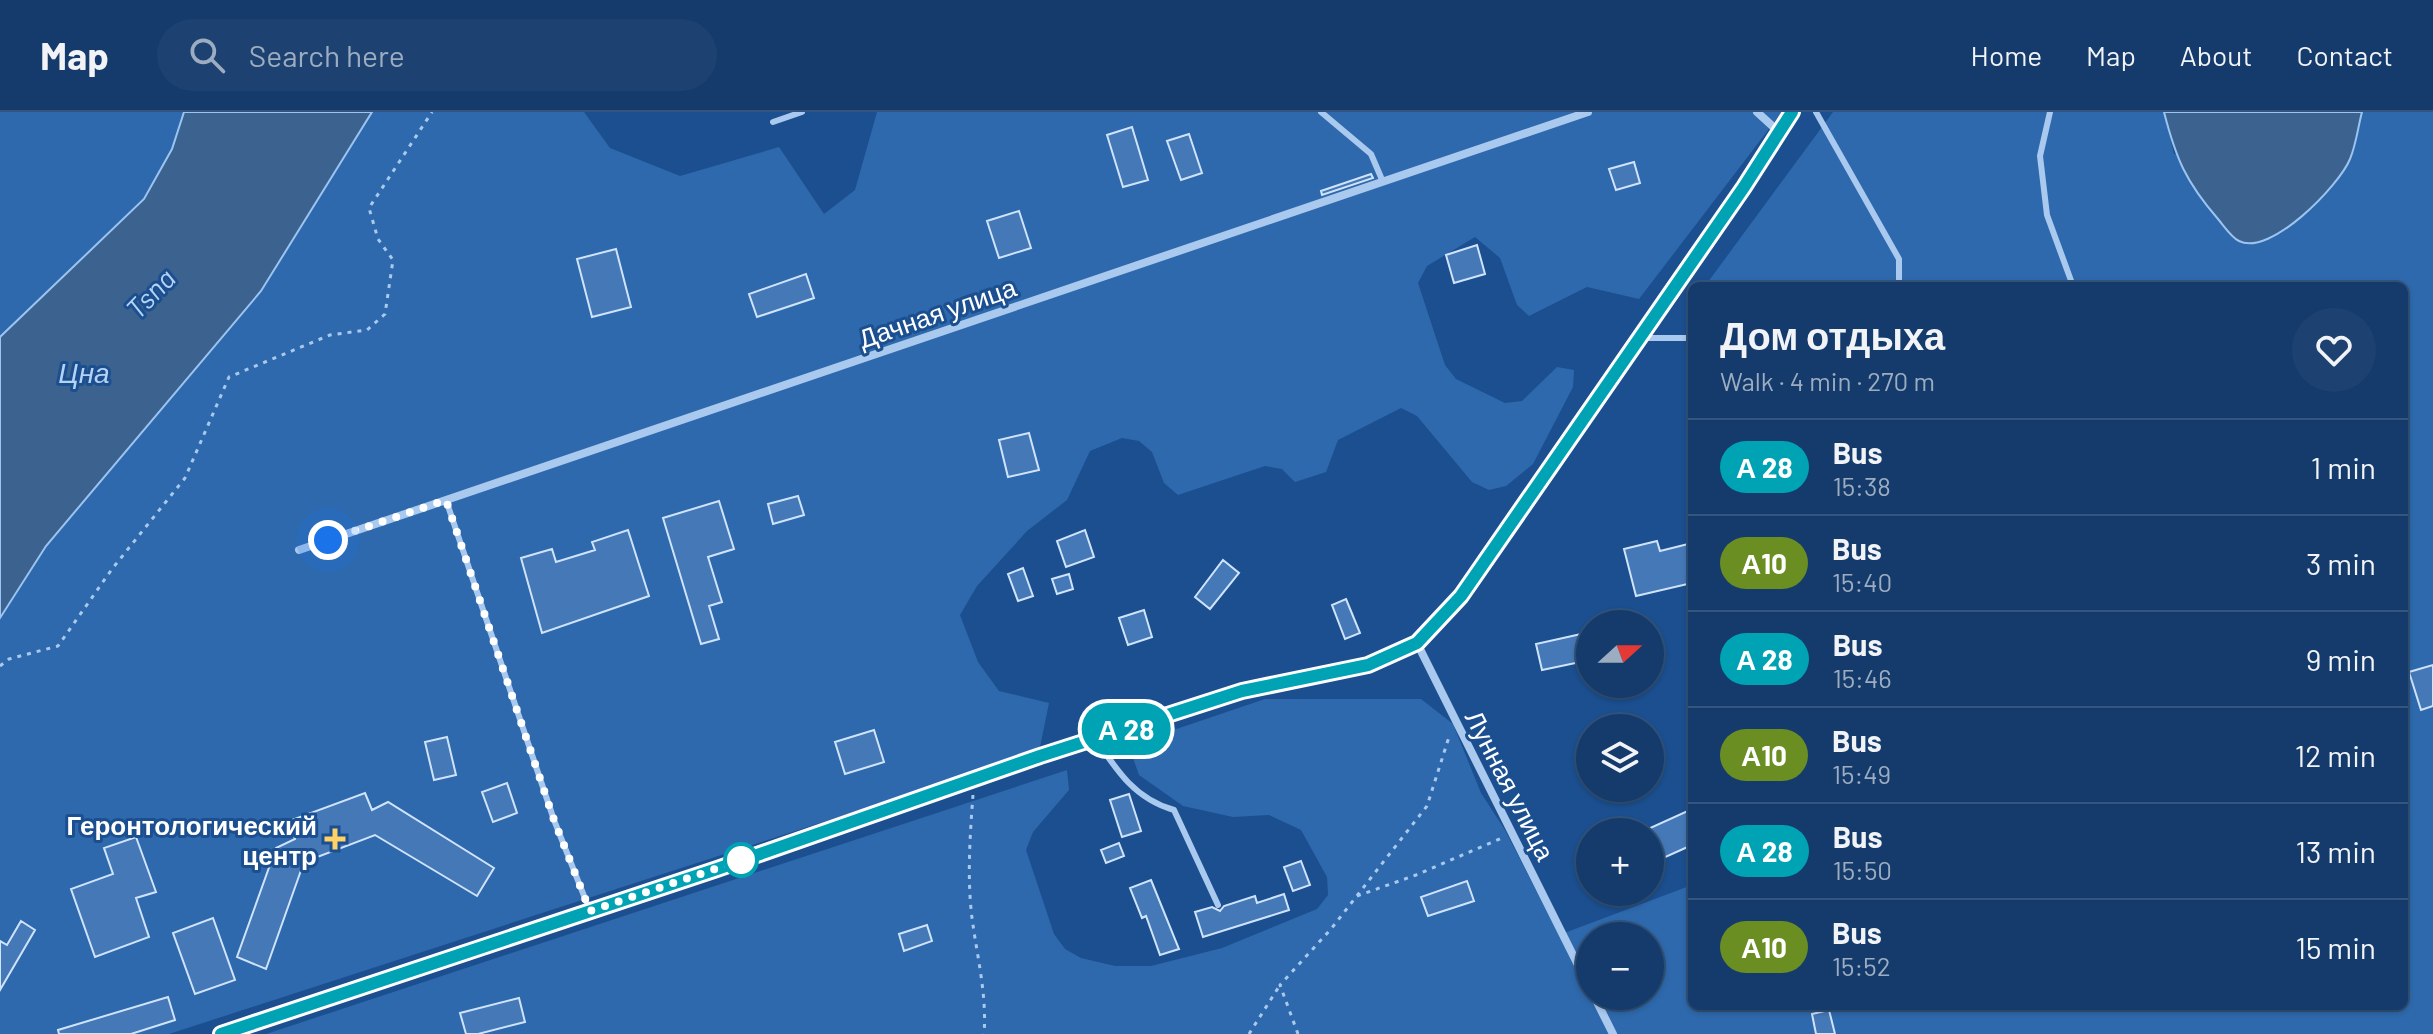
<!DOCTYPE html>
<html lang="en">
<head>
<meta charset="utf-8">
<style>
	:root { --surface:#143b6b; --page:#1d4271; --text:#f1f3f6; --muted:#9dadc1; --line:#33557e }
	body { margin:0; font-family:Barlow,sans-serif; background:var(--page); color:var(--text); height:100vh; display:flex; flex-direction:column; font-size:30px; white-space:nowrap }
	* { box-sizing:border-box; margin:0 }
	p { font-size:26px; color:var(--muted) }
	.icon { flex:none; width:44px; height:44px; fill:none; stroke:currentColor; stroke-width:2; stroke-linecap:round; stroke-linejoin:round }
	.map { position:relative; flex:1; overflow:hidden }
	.drawer { position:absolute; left:1688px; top:170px; width:720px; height:728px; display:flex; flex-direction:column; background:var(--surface); border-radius:12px; box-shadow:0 2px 6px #0004,0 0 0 2px var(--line) }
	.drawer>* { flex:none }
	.badge { padding:0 16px; border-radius:26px; font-size:28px; line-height:52px }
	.needle { width:52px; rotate:69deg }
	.buttons { position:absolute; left:1576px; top:498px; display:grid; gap:16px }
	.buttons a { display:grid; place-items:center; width:88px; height:88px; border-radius:50%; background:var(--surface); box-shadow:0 2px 6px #0004,0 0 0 2px var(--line); font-size:40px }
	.you { position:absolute; width:40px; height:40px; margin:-20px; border:6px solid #fff; border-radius:50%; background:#1a73e8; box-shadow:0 0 0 12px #1a73e833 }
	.map>.badge { position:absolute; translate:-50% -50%; box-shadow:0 0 0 4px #fff }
	.round { display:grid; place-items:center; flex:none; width:84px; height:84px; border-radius:42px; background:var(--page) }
	.headline { display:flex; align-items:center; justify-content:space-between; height:136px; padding:0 32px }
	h1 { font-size:38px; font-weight:700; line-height:60px }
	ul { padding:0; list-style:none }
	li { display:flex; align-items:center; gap:24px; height:96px; padding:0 32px; border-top:2px solid var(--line) }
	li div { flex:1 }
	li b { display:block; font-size:30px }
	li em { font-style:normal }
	li .badge { min-width:88px; font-weight:700; text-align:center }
	header { display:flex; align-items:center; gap:48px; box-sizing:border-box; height:112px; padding:0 40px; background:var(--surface); border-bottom:2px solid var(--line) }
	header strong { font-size:38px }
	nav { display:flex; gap:44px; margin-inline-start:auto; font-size:28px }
	.search { width:560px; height:72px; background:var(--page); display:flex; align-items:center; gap:20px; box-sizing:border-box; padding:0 28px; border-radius:44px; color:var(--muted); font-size:30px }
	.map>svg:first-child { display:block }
</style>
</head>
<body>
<header>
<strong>Map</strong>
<div class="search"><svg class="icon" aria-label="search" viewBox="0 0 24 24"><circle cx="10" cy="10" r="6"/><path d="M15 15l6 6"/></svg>Search here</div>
<nav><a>Home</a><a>Map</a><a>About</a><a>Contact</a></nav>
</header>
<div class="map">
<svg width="2433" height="922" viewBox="0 0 2433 922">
	<rect width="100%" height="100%" fill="#1b4f8f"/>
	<path fill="#2e69ad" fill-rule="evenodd" d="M 0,0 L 184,0 L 172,37 L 144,87 L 0,225 Z
		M 372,0 L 584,0 L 610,36 L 680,64 L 779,35 L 824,102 L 855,78 L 877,0 L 1782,0 L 1639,187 L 1587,175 L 1529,204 L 1517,193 L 1500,146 L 1475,125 L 1427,154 L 1418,171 L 1445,253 L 1456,267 L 1505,291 L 1522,289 L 1557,255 L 1574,258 L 1573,275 L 1533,352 L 1506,374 L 1489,378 L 1472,370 L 1417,304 L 1401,296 L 1338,328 L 1326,360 L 1295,370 L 1282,357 L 1265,354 L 1178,383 L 1164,371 L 1152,340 L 1139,329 L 1122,326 L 1090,339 L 1067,388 L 1027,419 L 977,474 L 960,503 L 978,550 L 999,579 L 1049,591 L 1039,640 L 169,922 L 0,922 L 0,506 L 46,434 L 261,179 Z
		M 1833,0 L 2164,0 L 2174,42 L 2350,49 L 2362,0 L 2433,0 L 2433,922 L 266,922 L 1067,658 L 1069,678 L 1033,720 L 1026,738 L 1054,822 L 1065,837 L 1081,846 L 1115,854 L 1151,854 L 1222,836 L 1317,797 L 1328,783 L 1327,765 L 1301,718 L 1269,703 L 1233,705 L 1183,694 L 1139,663 L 1133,646 L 1138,630 L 1265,587 L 1421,587 L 1453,612 L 1481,681 L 1505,718 L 1559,823 L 1692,773 L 1692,894 L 2404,894 L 2404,174 L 1705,174 ZM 1590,824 L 1650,824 L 1650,884 L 1590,884 Z"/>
	<path fill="#3c6290" stroke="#9cc4f0" stroke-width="2" d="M 184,0 L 372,0 L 261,179 L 46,434 L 0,506 L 0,225 L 144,87 L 172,37 Z
		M 2164,0 L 2362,0 C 2358,15 2356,33 2350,47 C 2339,74 2270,145 2239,129 C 2231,125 2224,114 2218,107 C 2186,70 2176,47 2164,0 Z"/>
	<path fill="#4478b7" stroke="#cfe3fa" stroke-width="2" d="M 1132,15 L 1148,68 L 1123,75 L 1107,23 Z
		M 1189,22 L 1202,61 L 1181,68 L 1167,29 Z
		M 1634,50 L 1640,71 L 1616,78 L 1609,57 Z
		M 1371,62 L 1373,66 L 1322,83 L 1321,79 Z
		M 1019,99 L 1031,136 L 999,146 L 987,109 Z
		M 1477,133 L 1485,162 L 1454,171 L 1446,143 Z
		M 616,137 L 631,195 L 592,205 L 577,147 Z
		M 806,162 L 814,186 L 757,205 L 749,182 Z
		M 1029,321 L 1039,358 L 1008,365 L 999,328 Z
		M 798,384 L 804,403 L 773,412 L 768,392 Z
		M 719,389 L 734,437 L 708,445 L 722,490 L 709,494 L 719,527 L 701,532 L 663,406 Z
		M 628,418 L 649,484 L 542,521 L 521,446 L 552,437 L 556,450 L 595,438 L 592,430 Z
		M 1085,418 L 1094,445 L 1066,455 L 1057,429 Z
		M 1657,429 L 1660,439 L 1692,431 L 1692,471 L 1636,484 L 1624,437 Z
		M 1223,448 L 1239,461 L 1210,497 L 1195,485 Z
		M 1023,456 L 1033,484 L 1018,489 L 1008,462 Z
		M 1069,462 L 1073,477 L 1057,482 L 1052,467 Z
		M 1346,487 L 1360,521 L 1345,527 L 1332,493 Z
		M 1144,498 L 1152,525 L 1128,533 L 1119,506 Z
		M 1590,520 L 1590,548 L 1542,558 L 1536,532 Z
		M 2433,553 L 2433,594 L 2421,598 L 2409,560 Z
		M 874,618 L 884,650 L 845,662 L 835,630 Z
		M 447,625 L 456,663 L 434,668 L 425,630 Z
		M 507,671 L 517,701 L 493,710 L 482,680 Z
		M 365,681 L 372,698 L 388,690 L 494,756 L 477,784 L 375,723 L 304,750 L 266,857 L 237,845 L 276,736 L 295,727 L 289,709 Z
		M 1129,682 L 1141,719 L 1122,725 L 1110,688 Z
		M 1692,697 L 1692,733 L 1661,747 L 1648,717 Z
		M 136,725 L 156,780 L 136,786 L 149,825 L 95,845 L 71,777 L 113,762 L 104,736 Z
		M 1119,731 L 1124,744 L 1106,751 L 1101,738 Z
		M 1301,749 L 1310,773 L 1293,779 L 1284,755 Z
		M 1151,768 L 1179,837 L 1160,843 L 1146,804 L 1142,806 L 1130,776 Z
		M 1467,769 L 1474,789 L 1428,804 L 1421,785 Z
		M 1284,782 L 1289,798 L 1203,825 L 1195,800 L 1212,795 L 1220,799 L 1224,794 L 1255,784 L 1257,791 Z
		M 213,806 L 235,868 L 195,882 L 173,821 Z
		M 21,809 L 35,818 L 0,878 L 0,829 L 7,833 Z
		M 927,813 L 932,829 L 904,839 L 899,822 Z
		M 168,885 L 175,908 L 131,922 L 59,922 L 58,918 Z
		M 519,886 L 525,910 L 478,922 L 466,922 L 460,901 Z
		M 1829,898 L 1835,922 L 1816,922 L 1812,902 Z"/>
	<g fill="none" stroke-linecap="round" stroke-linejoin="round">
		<path stroke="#a9c9ee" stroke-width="3" stroke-dasharray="4 6" stroke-linecap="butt" d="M 0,554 L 9,547 L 58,534 L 112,457 L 185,366 L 229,265 L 330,223 L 367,218 L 385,202 L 393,148 L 378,127 L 369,96 L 432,0
			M 973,683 C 970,723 967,766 972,806 C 977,844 987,883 984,922
			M 1357,784 L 1416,763 L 1502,726
			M 1249,922 L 1280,873
			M 1298,922 L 1280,873 L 1331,817 L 1427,694 L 1449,625"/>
		<path stroke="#a9c9ee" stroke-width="6" d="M 1321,0 L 1371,42 L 1383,70
			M 1816,0 L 1899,147 L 1899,174
			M 2050,0 L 2040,44 L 2047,103 L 2073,174
			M 773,10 L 802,0
			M 1639,226 L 1692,226
			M 446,388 L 554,708 L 590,799
			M 1095,626 C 1117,659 1135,687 1174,698 L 1218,793"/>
		<path stroke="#a9c9ee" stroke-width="8" d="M 1757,0 L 1779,20
			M 299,438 L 1588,0
			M 1417,531 L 1590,877
			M 1594,884 L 1613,922
			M 221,922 L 717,757 L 1040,644 L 1242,579 L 1368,553 L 1417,531 L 1461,484 L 1744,75 L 1792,0"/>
	</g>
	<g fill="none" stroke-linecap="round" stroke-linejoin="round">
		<defs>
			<path id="line" d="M 221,922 L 717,757 L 1040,644 L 1242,579 L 1368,553 L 1417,531 L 1461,484 L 1744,75 L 1792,0"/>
		</defs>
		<use href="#line" stroke="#fff" stroke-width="18"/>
		<use href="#line" stroke="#00a3b4" stroke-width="12"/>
		<path stroke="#fff" stroke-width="8" stroke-dasharray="0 14.4" d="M 328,428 L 446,388 L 554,708 L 590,799 L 745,747 L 741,748"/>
	</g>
	<path fill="#ffd166" stroke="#1b4f8f" stroke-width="3" d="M331 715h8v8h8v8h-8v8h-8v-8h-8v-8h8z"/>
	<circle fill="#fff" stroke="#00a3b4" stroke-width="4" cx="741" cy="748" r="16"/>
	<g text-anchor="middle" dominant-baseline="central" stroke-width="6" stroke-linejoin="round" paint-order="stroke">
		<g font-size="26" fill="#fff" stroke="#1b4f8f">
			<text transform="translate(937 200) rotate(-19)">Дачная улица</text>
			<text transform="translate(1511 673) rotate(63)">Лунная улица</text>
		</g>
		<g font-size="26" font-weight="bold" fill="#fff" stroke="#1b4f8f" text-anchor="end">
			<text x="317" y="712">Геронтологический<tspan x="317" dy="30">центр</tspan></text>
		</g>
		<g font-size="28" font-style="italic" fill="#b5d3f5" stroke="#1b4f8f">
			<text transform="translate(150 181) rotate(-46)">Tsna</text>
			<text x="84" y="260">Цна</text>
		</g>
	</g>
</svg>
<div class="buttons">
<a><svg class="needle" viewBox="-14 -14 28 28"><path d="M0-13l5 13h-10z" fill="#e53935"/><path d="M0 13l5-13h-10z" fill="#9dadc1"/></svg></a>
<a><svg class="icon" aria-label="layers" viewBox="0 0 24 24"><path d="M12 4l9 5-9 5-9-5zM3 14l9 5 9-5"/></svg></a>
<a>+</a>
<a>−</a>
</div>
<div class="you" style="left:328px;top:428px"></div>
<b class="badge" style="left:1126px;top:617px;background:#00a3b4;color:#fff">А 28</b>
<section class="drawer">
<div class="headline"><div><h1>Дом отдыха</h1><p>Walk · 4 min · 270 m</p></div><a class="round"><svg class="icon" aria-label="heart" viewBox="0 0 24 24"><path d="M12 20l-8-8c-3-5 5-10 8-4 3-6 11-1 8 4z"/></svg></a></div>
<ul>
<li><span class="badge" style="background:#00a3b4;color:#fff">А 28</span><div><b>Bus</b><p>15:38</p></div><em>1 min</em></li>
<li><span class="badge" style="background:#6b8e23;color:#fff">А10</span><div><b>Bus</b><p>15:40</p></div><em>3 min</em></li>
<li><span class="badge" style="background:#00a3b4;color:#fff">А 28</span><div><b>Bus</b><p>15:46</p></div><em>9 min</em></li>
<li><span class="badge" style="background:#6b8e23;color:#fff">А10</span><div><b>Bus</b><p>15:49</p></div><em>12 min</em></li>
<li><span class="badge" style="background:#00a3b4;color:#fff">А 28</span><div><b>Bus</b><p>15:50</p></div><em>13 min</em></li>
<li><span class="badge" style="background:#6b8e23;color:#fff">А10</span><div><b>Bus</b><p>15:52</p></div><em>15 min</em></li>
</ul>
</section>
</div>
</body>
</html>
